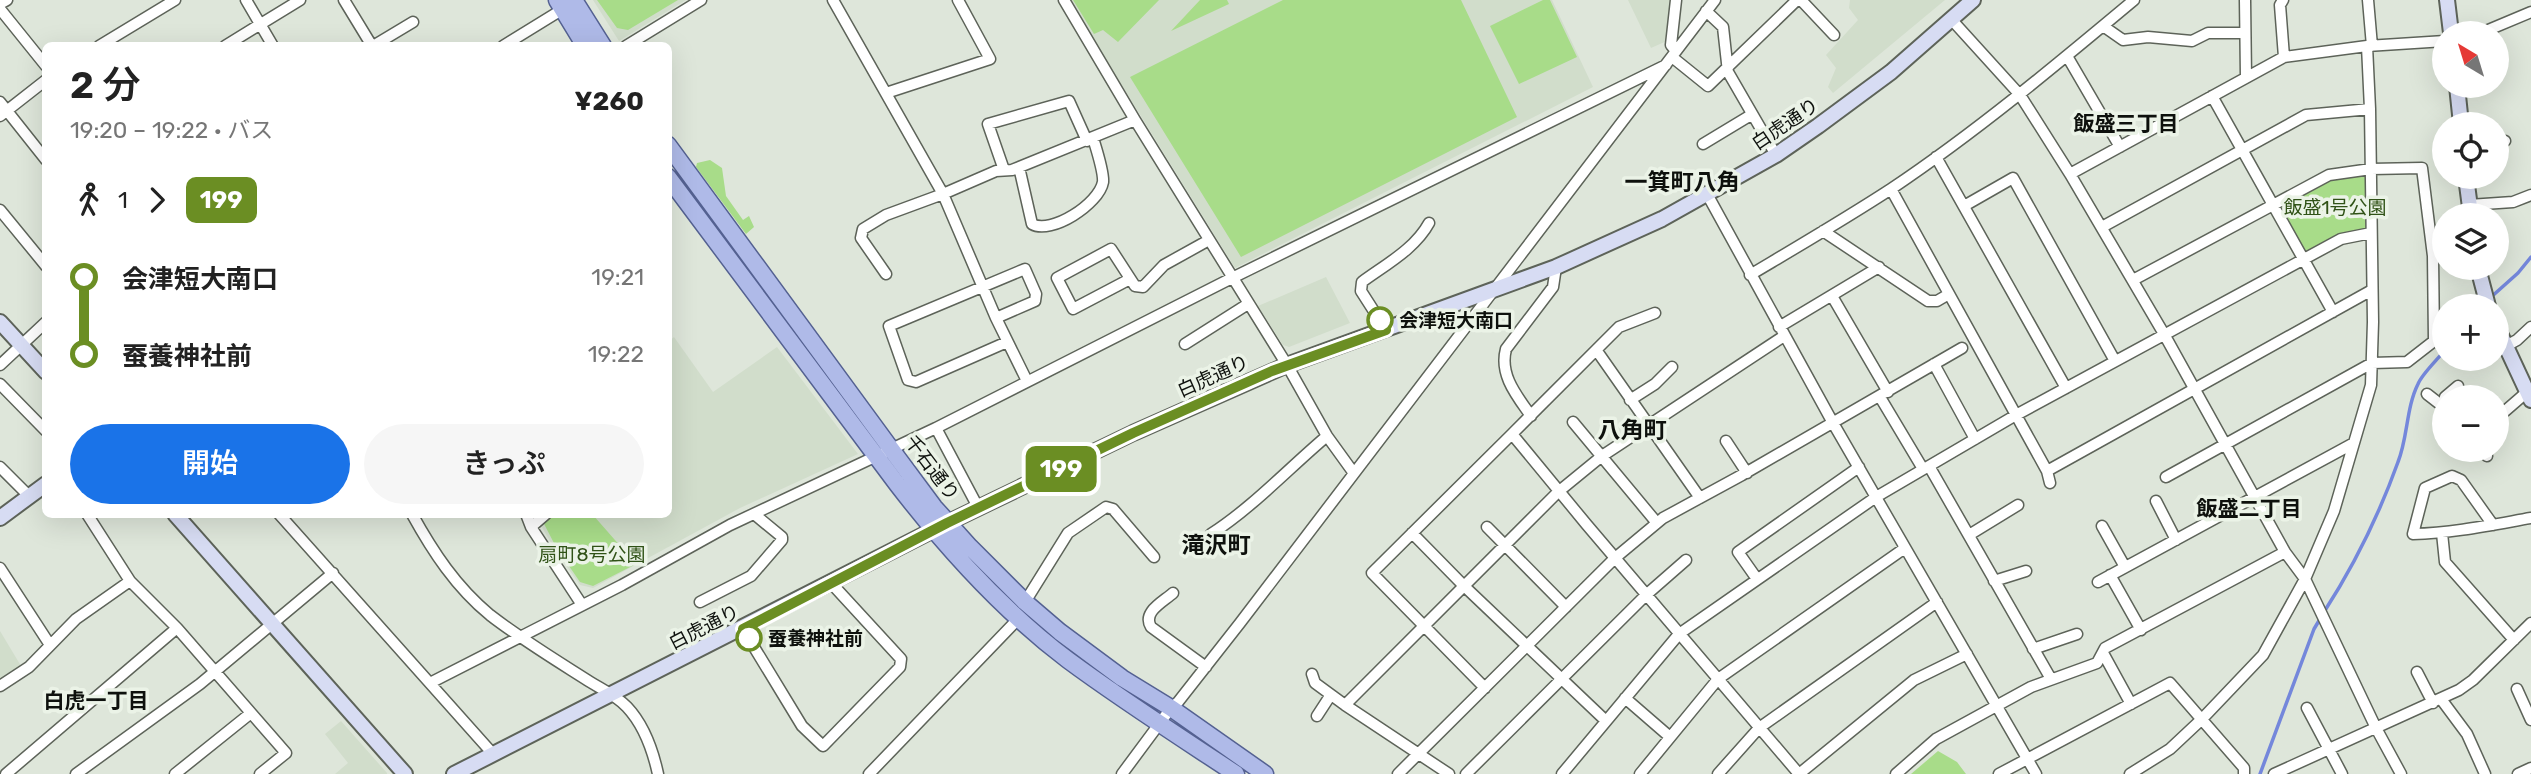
<!DOCTYPE html>
<html lang="ja">
<head>
<meta charset="utf-8">
<style>
	:root { --surface:#fff; --page:#f6f6f6; --text:#222; --muted:#767676; --accent:#1a73e8 }
	body { margin:0; font-family:Rubik,"Noto Sans JP",sans-serif; background:var(--page); color:var(--text); height:100vh; display:flex; flex-direction:column; font-size:26px; white-space:nowrap }
	* { box-sizing:border-box; margin:0 }
	p { font-size:23px; color:var(--muted) }
	.icon { flex:none; width:38px; height:38px; fill:none; stroke:currentColor; stroke-width:2; stroke-linecap:round; stroke-linejoin:round }
	.map { position:relative; flex:1; overflow:hidden }
	.details { position:absolute; left:42px; top:42px; width:630px; height:476px; display:flex; flex-direction:column; background:var(--surface); border-radius:10px; box-shadow:0 7px 28px #0002 }
	.details>* { flex:none }
	.badge { padding:0 14px; border-radius:10px; font-size:24px; line-height:46px }
	.needle { width:46px; rotate:322deg }
	.fabs { position:absolute; left:2432px; top:21px; display:grid; gap:14px }
	.fabs a { display:grid; place-items:center; width:77px; height:77px; border-radius:50%; background:var(--surface); box-shadow:0 7px 28px #0002; font-size:35px }
	.map>.badge { position:absolute; translate:-50% -50%; box-shadow:0 0 0 4px #fff }
	.legs { display:flex; align-items:center; gap:10px; height:77px; padding:0 28px; font-size:23px }
	.legs p { margin-inline-start:auto }
	.head { display:flex; align-items:center; justify-content:space-between; height:119px; padding:0 28px }
	h1 { font-size:38px; font-weight:600; line-height:52px }
	.cta { display:flex; gap:14px; margin-top:auto; padding:14px 28px }
	.cta a { flex:1; height:80px; border-radius:42px; background:var(--accent); color:#fff; font-size:28px; font-weight:600; line-height:80px; text-align:center }
	.cta a+a { background:var(--page); color:var(--text) }
	ul { padding:0 28px; list-style:none }
	li { display:flex; align-items:center; gap:24px; height:77px; font-size:26px }
	li i { display:grid; place-items:center; width:10px; height:100%; margin:0 9px; background:currentColor }
	li i::after { content:''; width:18px; height:18px; margin:-9px; border:5px solid; border-radius:50%; background:var(--surface) }
	li p { margin-inline-start:auto }
	li:first-child i { background:linear-gradient(#0000 50%,currentColor 0) }
	li:last-child i { background:linear-gradient(currentColor 50%,#0000 0) }
	.map>svg:first-child { display:block }
</style>
</head>
<body>
<div class="map">
<svg width="2531" height="774" viewBox="0 0 2531 774">
	<rect width="100%" height="100%" fill="#dee6da"/>
	<path fill="#d1ddcb" d="M 593,0 L 686,0 L 619,41 Z
		M 1069,0 L 1552,0 L 1593,87 L 1235,268 Z
		M 1628,0 L 1671,0 L 1669,40 L 1651,48 Z
		M 1850,0 L 1945,0 L 1833,93 L 1828,87 L 1836,68 L 1826,55 L 1858,20 L 1849,8 Z
		M 1326,277 L 1350,323 L 1289,347 L 1283,345 L 1258,306 Z
		M 674,337 L 713,392 L 777,347 L 858,454 L 740,508 L 593,588 L 580,585 L 555,550 L 535,515 L 668,514 L 668,342 Z
		M 0,631 L 21,666 L 0,679 Z
		M 341,721 L 387,773 L 387,774 L 335,774 L 348,763 L 325,734 Z"/>
	<path fill="#a8dc89" d="M 597,0 L 678,0 L 628,30 L 617,28 Z
		M 1073,0 L 1159,0 L 1118,42 L 1103,30 L 1094,34 Z
		M 1200,0 L 1227,0 L 1229,4 L 1171,31 Z
		M 1283,0 L 1461,0 L 1517,117 L 1241,257 L 1130,77 Z
		M 1543,0 L 1550,0 L 1577,57 L 1519,84 L 1490,26 Z
		M 710,160 L 722,168 L 726,196 L 743,220 L 749,216 L 754,227 L 746,234 L 696,167 L 697,163 Z
		M 2368,172 L 2368,230 L 2347,233 L 2306,255 L 2278,205 L 2324,180 Z
		M 549,515 L 593,515 L 636,564 L 593,586 L 580,582 L 556,547 L 542,520 Z
		M 1938,751 L 1957,762 L 1966,774 L 1911,774 Z"/>
	<g fill="none" stroke-linecap="round" stroke-linejoin="round">
		<path stroke="#7487db" stroke-width="3.5" d="M 2490,298 L 2518,273 L 2531,257
			M 2324,612 C 2355,564 2379,515 2398,462 C 2408,437 2406,408 2418,384 C 2422,374 2437,360 2445,350
			M 2260,774 L 2314,629 L 2320,619"/>
		<defs>
			<path id="street" d="M 246,0 L 273,46
				M 344,0 L 372,46
				M 833,0 L 943,194 L 996,318 L 1027,381
				M 1064,0 L 1135,120 L 1287,365 L 1327,436 L 1353,472
				M 1676,0 L 1671,45 L 1676,51
				M 1801,0 L 1834,35
				M 2245,0 L 2246,77
				M 2283,0 L 2280,5 L 2284,57
				M 2368,0 L 2372,46
				M 0,4 L 7,0
				M 0,9 L 46,66
				M 1706,11 L 1723,27 L 1728,72 L 1776,155
				M 1951,19 L 2020,95 L 2070,174
				M 2103,26 L 2123,40 L 2148,37 L 2192,41 L 2208,33 L 2244,33
				M 2481,33 L 2531,12
				M 99,46 L 175,0
				M 225,46 L 300,0
				M 373,46 L 413,22
				M 503,46 L 563,9
				M 626,46 L 701,0
				M 2067,56 L 2120,147
				M 1672,57 L 1708,86 L 1797,0
				M 886,93 L 990,59 L 958,0
				M 2212,96 L 2333,312
				M 0,102 L 46,160
				M 0,116 L 46,80
				M 1703,144 L 1751,115
				M 2497,145 L 2505,141
				M 1936,157 L 2066,388
				M 1019,167 L 1032,224 C 1051,235 1099,204 1103,182 C 1104,172 1096,148 1093,138
				M 1004,170 L 988,124 L 1069,101 L 1087,141
				M 1891,189 L 2047,471 L 2050,483
				M 1707,194 L 1833,423 L 2036,774
				M 2469,205 L 2513,202 L 2531,195
				M 1964,206 L 2013,178 L 2115,361
				M 0,210 L 46,266
				M 2102,227 L 2306,115 L 2370,109
				M 1823,231 L 1928,301 L 1937,301 L 1949,294
				M 886,274 L 861,238 L 863,229 L 886,215 L 943,194 L 996,171 L 1012,170 L 1135,120
				M 1750,275 C 1797,247 1845,219 1891,189 C 1976,132 2055,66 2134,0
				M 1130,279 L 1073,309 L 1057,278 L 1111,249 L 1135,286 L 1143,287 L 1164,265 L 1209,240
				M 2133,280 L 2329,175 L 2371,169 L 2422,168 L 2433,256 L 2434,341 L 2407,362 L 2372,363 L 2166,477
				M 1832,296 L 1888,392
				M 996,318 L 1035,301 L 1036,294 L 1025,269 L 889,326 L 908,380 L 916,382 L 1007,342
				M 1779,327 L 1879,267
				M 1386,330 L 1361,291 L 1362,282 C 1385,265 1415,249 1429,223
				M 1185,344 L 1248,304
				M 2506,346 L 2517,340 L 2531,327
				M 1597,351 L 1700,498
				M 1934,364 L 1975,439
				M 0,365 L 46,322
				M 0,384 L 46,431
				M 2427,394 L 2445,408
				M 1880,397 L 1923,469
				M 2445,397 L 2458,386
				M 1630,400 L 1655,384 L 1672,367
				M 1531,416 C 1517,396 1499,375 1506,349 L 1553,287 L 1556,267
				M 2497,418 L 2527,392
				M 1573,422 L 1657,523
				M 936,428 L 979,509
				M 1512,434 L 1619,327 L 1655,313
				M 1726,441 L 1747,473
				M 2482,450 L 2487,456
				M 1929,466 L 2051,679
				M 0,467 L 29,496
				M 2047,471 L 2372,290
				M 2156,501 L 2176,540
				M 87,514 L 130,581 L 177,628
				M 279,514 L 493,754
				M 412,514 C 433,552 456,587 490,615 C 521,639 554,659 587,680 C 601,689 616,695 627,707 C 643,724 653,751 658,774
				M 526,514 L 531,527 L 582,605
				M 2493,525 L 2461,480 L 2452,476 L 2425,488 L 2413,534 C 2453,533 2491,525 2531,518
				M 2102,526 L 2125,567
				M 531,527 L 546,514
				M 1487,527 L 1566,607
				M 1412,533 L 1464,586 L 1606,721
				M 2442,533 L 2445,562 L 2514,640
				M 1211,534 C 1253,507 1289,468 1327,436
				M 1969,535 L 2018,505
				M 0,568 L 50,645
				M 2110,575 L 2141,630
				M 1757,579 L 1738,552 L 1859,467
				M 1994,581 L 2026,571
				M 2098,582 L 2354,443
				M 1173,593 C 1163,602 1142,612 1151,627 L 1206,667
				M 700,602 L 751,576 L 782,540 L 782,537 L 754,514
				M 1025,602 L 1068,533 L 1106,507 L 1113,509 L 1154,557
				M 743,629 L 802,726 L 823,746 L 900,667 L 901,659 L 832,584
				M 2033,649 L 2077,634
				M 2103,653 L 2131,704
				M 2417,672 L 2433,703
				M 1312,674 L 1315,683 L 1345,705
				M 430,683 L 622,585 L 730,525 L 936,428 L 1232,278 L 1666,65
				M 0,686 L 29,667 L 76,619 L 130,581
				M 1485,688 L 1372,573 L 1512,434 L 1587,525 L 1799,774 L 1914,680 L 1967,654
				M 2517,689 L 2531,720
				M 1625,698 L 1670,737
				M 2441,699 L 2467,734 L 2485,774
				M 2307,708 L 2342,774
				M 1317,716 L 1330,696
				M 6,774 L 177,628 L 286,753 L 260,774
				M 76,774 L 200,684 L 333,573
				M 175,774 L 251,713
				M 869,774 L 1019,618
				M 1122,774 L 1171,708 L 1178,702 L 1240,623 L 1715,0
				M 1398,774 L 1615,558 L 1663,518 L 1742,475 L 1962,348
				M 1449,774 L 1345,705 L 1558,492 L 1602,456 L 1784,336
				M 1466,774 L 1646,595 L 1686,560
				M 1562,774 L 1679,634 L 1876,497 L 2016,415 L 2341,239 L 2371,233
				M 1640,774 L 1718,679 L 1905,548
				M 1718,774 L 1759,728 L 1937,602
				M 1896,774 L 1936,739 L 2031,687 L 2097,663 L 2105,648 L 2285,552
				M 1999,774 L 2170,683 L 2244,768 L 2244,774
				M 2130,774 L 2170,749 L 2202,719 L 2263,655 L 2305,579 L 2334,511 L 2371,385 L 2373,322 L 2370,109 L 2367,46
				M 2274,774 L 2459,690 L 2473,680 L 2531,623
				M 2401,774 L 2376,728 L 2305,579 L 2285,552 L 2164,334 L 2070,174 L 2284,57 L 2367,46 L 2445,41
				M 2518,774 L 2531,768"/>
			<path id="secondary" d="M 2447,0 L 2451,33
				M 2457,86 L 2461,124
				M 2466,177 L 2471,215
				M 2478,268 L 2488,306
				M 0,322 L 46,372
				M 2497,327 L 2531,400
				M 175,514 L 405,774
				M 0,518 L 46,484
				M 454,774 L 947,523 L 1133,433 L 1287,365 L 1556,267 L 1662,219 L 1776,155 L 1818,126 L 1891,72 L 1973,0"/>
			<path id="primary" d="M 557,0 L 585,46
				M 574,0 L 603,46
				M 668,145 L 891,449 L 934,507 L 970,547 L 1025,602 L 1060,632 L 1122,678 L 1171,708 L 1265,774
				M 668,177 L 897,484 C 947,549 1003,611 1068,660 C 1122,700 1180,737 1236,774"/>
		</defs>
		<use href="#street" stroke="#5d6359" stroke-width="13"/>
		<use href="#secondary" stroke="#5d6359" stroke-width="18"/>
		<use href="#primary" stroke="#546191" stroke-width="19"/>
		<use href="#street" stroke="#fff" stroke-width="10"/>
		<use href="#secondary" stroke="#d7dcf3" stroke-width="14"/>
		<use href="#primary" stroke="#afbae8" stroke-width="16"/>
	</g>
	<g fill="none" stroke-linecap="round" stroke-linejoin="round">
		<defs>
			<path id="line-1" d="M 749,638 L 743,629 L 947,523 L 1133,433 L 1272,371 L 1386,330 L 1380,320"/>
		</defs>
		<use href="#line-1" stroke="#fff" stroke-width="16"/>
		<use href="#line-1" stroke="#6b8e23" stroke-width="10"/>
	</g>
	<g fill="#fff" stroke="#6b8e23" stroke-width="3.5">
		<circle cx="1380" cy="320" r="12"/>
		<circle cx="749" cy="638" r="12"/>
	</g>
	<g text-anchor="middle" dominant-baseline="central" stroke-width="7" stroke-linejoin="round" paint-order="stroke">
		<g font-size="19" fill="#0e110d" stroke="#ebf3e7">
			<text transform="translate(1785 124) rotate(-34)">白虎通り</text>
			<text transform="translate(1213 376) rotate(-24)">白虎通り</text>
			<text transform="translate(932 468) rotate(53)">千石通り</text>
			<text transform="translate(704 627) rotate(-27)">白虎通り</text>
		</g>
		<g font-size="19" fill="#305217" stroke="#ebf3e7">
			<text x="2335" y="207">飯盛1号公園</text>
			<text x="592" y="554">扇町8号公園</text>
		</g>
		<g font-size="19" font-weight="bold" fill="#0e110d" stroke="#ebf3e7" text-anchor="start">
			<text x="1399" y="320">会津短大南口</text>
			<text x="768" y="638">蚕養神社前</text>
		</g>
		<g font-size="21" font-weight="bold" fill="#0e110d" stroke="#ebf3e7">
			<text x="2126" y="123">飯盛三丁目</text>
			<text x="2249" y="508">飯盛二丁目</text>
			<text x="96" y="700">白虎一丁目</text>
		</g>
		<g font-size="23" font-weight="bold" fill="#0e110d" stroke="#ebf3e7">
			<text x="1682" y="182">一箕町八角</text>
			<text x="1632" y="430">八角町</text>
			<text x="1216" y="545">滝沢町</text>
		</g>
	</g>
</svg>
<div class="fabs">
<a><svg class="needle" viewBox="-14 -14 28 28"><path d="M0-13l5 13h-10z" fill="#e53935"/><path d="M0 13l5-13h-10z" fill="#767676"/></svg></a>
<a><svg class="icon" aria-label="locate" viewBox="0 0 24 24"><circle cx="12" cy="12" r="6"/><path d="M12 2v4M12 18v4M2 12h4M18 12h4"/></svg></a>
<a><svg class="icon" aria-label="layers" viewBox="0 0 24 24"><path d="M12 4l9 5-9 5-9-5zM3 14l9 5 9-5"/></svg></a>
<a>+</a>
<a>−</a>
</div>
<b class="badge" style="left:1061px;top:469px;background:#6b8e23;color:#fff">199</b>
<section class="details">
<div class="head"><div><h1>2 分</h1><p>19:20 – 19:22 · バス</p></div><b>¥260</b></div>
<div class="legs"><svg class="icon" aria-label="walk" viewBox="0 0 24 24"><circle cx="13" cy="4" r="2"/><path d="M13 8l-2 6 4 7M11 14l-3 7M7 12l3-4h3l4 4"/></svg>1<svg class="icon" aria-label="forward" viewBox="0 0 24 24"><path d="M9 5l7 7-7 7"/></svg><b class="badge" style="background:#6b8e23;color:#fff">199</b></div>
<ul>
<li><i style="color:#6b8e23"></i><b>会津短大南口</b><p>19:21</p></li>
<li><i style="color:#6b8e23"></i><b>蚕養神社前</b><p>19:22</p></li>
</ul>
<div class="cta"><a>開始</a><a>きっぷ</a></div>
</section>
</div>
</body>
</html>
